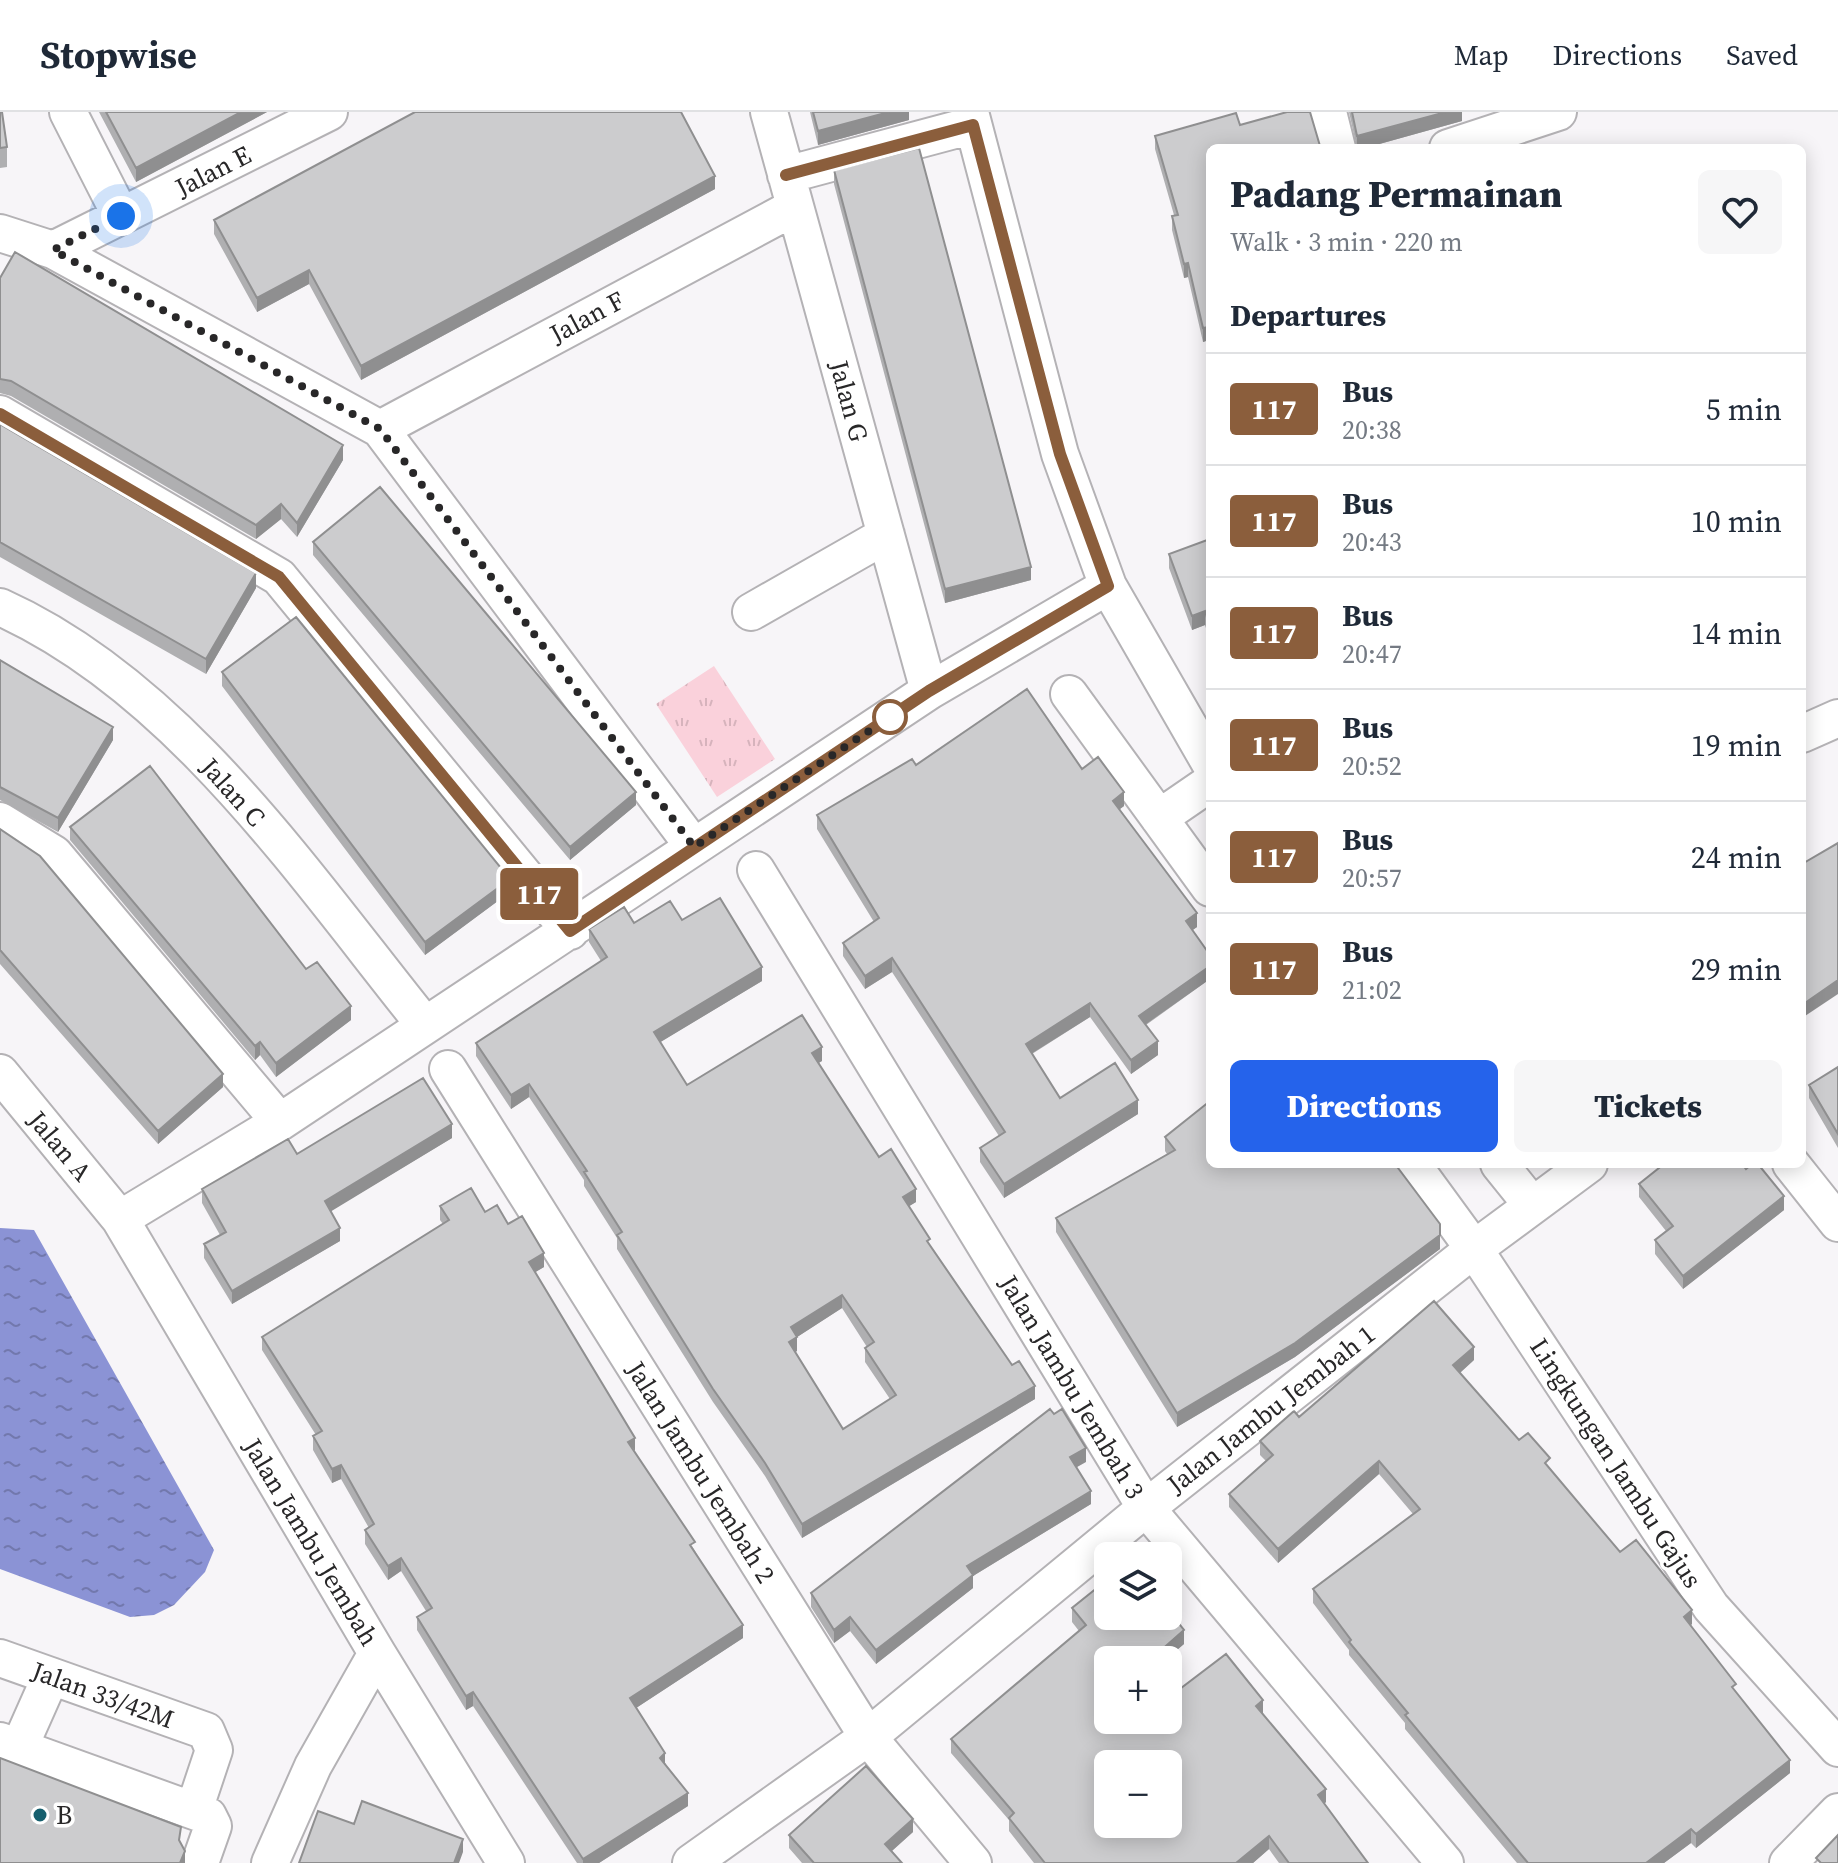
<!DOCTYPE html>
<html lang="en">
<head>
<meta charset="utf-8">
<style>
	:root { --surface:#fff; --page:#f6f6f7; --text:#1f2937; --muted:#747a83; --line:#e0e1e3; --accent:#2563eb }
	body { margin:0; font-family:"Source Serif 4",serif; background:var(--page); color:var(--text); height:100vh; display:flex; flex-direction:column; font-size:30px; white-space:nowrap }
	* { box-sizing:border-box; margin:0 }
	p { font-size:26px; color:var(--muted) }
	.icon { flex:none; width:44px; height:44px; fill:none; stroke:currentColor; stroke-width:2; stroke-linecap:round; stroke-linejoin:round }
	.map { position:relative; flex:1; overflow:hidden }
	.details { position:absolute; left:1206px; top:32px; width:600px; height:1024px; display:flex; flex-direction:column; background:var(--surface); border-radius:12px; box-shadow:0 4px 20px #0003 }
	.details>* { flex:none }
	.badge { padding:0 16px; border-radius:6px; font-size:28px; line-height:52px }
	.tools { position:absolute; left:1094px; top:1430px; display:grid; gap:16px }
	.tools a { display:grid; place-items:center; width:88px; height:88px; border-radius:12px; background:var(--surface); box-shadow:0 4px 20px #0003; font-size:40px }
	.you { position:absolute; width:40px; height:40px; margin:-20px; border:6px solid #fff; border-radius:50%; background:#1a73e8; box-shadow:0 0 0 12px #1a73e833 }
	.map>.badge { position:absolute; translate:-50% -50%; box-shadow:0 0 0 4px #fff }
	h2 { padding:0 24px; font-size:30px; line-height:72px }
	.round { display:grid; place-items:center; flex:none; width:84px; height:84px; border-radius:12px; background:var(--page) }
	.headline { display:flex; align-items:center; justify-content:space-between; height:136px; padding:0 24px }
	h1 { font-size:38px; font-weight:800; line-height:60px }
	.button { display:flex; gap:16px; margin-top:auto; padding:16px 24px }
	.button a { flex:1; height:92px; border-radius:12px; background:var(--accent); color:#fff; font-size:32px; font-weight:800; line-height:92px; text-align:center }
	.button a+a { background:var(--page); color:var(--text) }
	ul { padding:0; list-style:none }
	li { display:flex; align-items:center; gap:24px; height:112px; padding:0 24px; border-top:2px solid var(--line) }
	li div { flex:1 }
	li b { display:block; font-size:30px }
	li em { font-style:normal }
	li .badge { min-width:88px; font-weight:700; text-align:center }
	header { display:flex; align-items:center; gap:48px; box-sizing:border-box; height:112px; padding:0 40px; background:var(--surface); border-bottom:2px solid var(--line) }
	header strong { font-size:38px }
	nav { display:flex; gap:44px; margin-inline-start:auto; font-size:28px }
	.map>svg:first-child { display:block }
</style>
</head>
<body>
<header>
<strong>Stopwise</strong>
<nav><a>Map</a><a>Directions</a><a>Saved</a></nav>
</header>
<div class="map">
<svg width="1838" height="1751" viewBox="0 0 1838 1751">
	<defs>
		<pattern id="park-tufts" width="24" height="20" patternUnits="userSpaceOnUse" patternTransform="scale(2)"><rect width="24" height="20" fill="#fad1db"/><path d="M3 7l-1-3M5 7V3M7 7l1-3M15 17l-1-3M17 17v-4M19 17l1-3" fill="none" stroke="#d6b3bc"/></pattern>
		<pattern id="water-ripples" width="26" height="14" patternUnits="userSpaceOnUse" patternTransform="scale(2)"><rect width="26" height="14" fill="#8b93d5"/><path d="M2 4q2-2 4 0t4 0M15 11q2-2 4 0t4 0" fill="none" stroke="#7278ad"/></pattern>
	</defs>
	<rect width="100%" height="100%" fill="#f7f5f8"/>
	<path fill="url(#park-tufts)" d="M 714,554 L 775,647 L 717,685 L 656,592 Z"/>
	<path fill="url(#water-ripples)" d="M 0,1116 L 34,1118 L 214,1438 L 205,1460 L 174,1493 L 154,1503 L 130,1505 L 0,1457 Z"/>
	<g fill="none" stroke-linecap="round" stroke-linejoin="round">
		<defs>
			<path id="minor" d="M 68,0 L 121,104
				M 769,0 L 929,579
				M 970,0 L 1060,342 L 1108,474 L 1210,651
				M 1328,0 L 1337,36
				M 1448,36 L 1558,0
				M 786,63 L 973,13
				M 0,121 L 53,138 L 380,317 L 694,735
				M 53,138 L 329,0
				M 0,302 L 279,465 L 570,819
				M 380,317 L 795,95
				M 0,495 C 178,575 304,763 424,912
				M 751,500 L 886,423
				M 1069,582 L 1210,776
				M 1802,622 L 1838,606
				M 1159,706 L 1210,671
				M 0,709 L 54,742 L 280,1010
				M 756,758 L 1146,1396 L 1445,1751
				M 448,957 L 868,1625 L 973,1751
				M 0,961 L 120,1107 L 377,1541 L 506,1751
				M 1412,1052 L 1474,1137 L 1711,1495 L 1838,1636
				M 1499,1052 L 1532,1093
				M 1791,1052 L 1838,1111
				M 120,1107 L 280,1010 L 929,579 L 1108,474
				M 0,1546 L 206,1619 L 214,1638 L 194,1698
				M 0,1629 L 208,1704 L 213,1714 L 200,1751
				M 19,1636 L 51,1564
				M 270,1751 L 313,1654 L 377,1541
				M 691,1751 L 868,1625 L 1146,1396 L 1474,1137 L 1589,1052
				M 1788,1751 L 1838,1700"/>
		</defs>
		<use href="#minor" stroke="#b4b2b5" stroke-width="40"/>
		<use href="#minor" stroke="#fff" stroke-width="36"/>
	</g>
	<path fill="#afafb1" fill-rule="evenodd" d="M 0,0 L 7,35 L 7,55 L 0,56 Z
		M 99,0 L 267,0 L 136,70 Z
		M 810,0 L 909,0 L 909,8 L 818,33 Z
		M 1349,0 L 1462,0 L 1462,9 L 1365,36 L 1357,36 Z
		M 1240,13 L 1320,36 L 1210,36 L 1210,232 L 1209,228 L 1203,230 L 1188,165 L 1184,166 L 1172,118 L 1172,104 L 1174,103 L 1155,37 L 1155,24 Z
		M 834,58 L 1031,468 L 945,491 L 834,72 Z
		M 715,77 L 361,268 L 309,172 L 257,200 L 214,122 L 214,108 Z
		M 0,166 L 343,348 L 297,425 L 281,407 L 256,427 L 11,284 L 0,281 Z
		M 0,312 L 256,476 L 206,562 L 0,445 Z
		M 1210,427 L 1210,529 L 1205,513 L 1192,518 L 1169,456 L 1169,442 Z
		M 313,430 L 636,693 L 570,748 L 313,443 Z
		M 0,548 L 113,628 L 58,720 L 0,688 Z
		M 222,560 L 510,780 L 425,843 L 222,574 Z
		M 916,653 L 1082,657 L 1124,694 L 1120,697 L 1197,815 L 1192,818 L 1210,843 L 1210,867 L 1146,913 L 1158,943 L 1131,962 L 1090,905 L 1032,942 L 1060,986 L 1138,1002 L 1004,1086 L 980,1050 L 980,1036 L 999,1024 L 892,860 L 865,877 L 843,844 L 843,831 L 874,810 L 817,717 L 817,703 Z
		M 70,715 L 306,857 L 351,908 L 276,965 L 260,943 L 255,948 L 70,728 Z
		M 0,717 L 223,975 L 158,1032 L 0,852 Z
		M 682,808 L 762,869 L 660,930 L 687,973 L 822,949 L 818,951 L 879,1045 L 916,1090 L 909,1094 L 930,1133 L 1035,1287 L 802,1426 L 765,1364 L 713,1290 L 617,1137 L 617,1126 L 584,1074 L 584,1068 L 529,985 L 511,997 L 476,944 L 476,931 L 601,849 L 589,830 L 589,817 L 634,811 ZM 842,1196 L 867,1235 L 865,1236 L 865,1250 L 890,1287 L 843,1317 L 795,1240 L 797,1239 L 797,1225 Z
		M 1838,955 L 1838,1036 L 1809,986 L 1809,973 Z
		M 1165,1025 L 1440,1137 L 1295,1245 L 1177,1315 L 1056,1120 L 1056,1106 L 1167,1042 L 1165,1039 Z
		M 452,1026 L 330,1099 L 340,1129 L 232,1192 L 204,1146 L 204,1132 L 220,1123 L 202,1091 L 202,1077 L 297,1042 Z
		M 1639,1072 L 1784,1098 L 1683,1177 L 1655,1142 L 1655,1128 L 1666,1119 L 1639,1085 Z
		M 440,1094 L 485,1100 L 508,1112 L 544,1155 L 535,1160 L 635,1340 L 695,1439 L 743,1526 L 636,1596 L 688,1694 L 599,1751 L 577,1751 L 473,1594 L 466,1598 L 417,1518 L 417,1505 L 426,1499 L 401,1459 L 388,1468 L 365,1432 L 365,1418 L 369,1416 L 341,1367 L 332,1371 L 313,1338 L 313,1324 L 316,1323 L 262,1238 L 262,1225 L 443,1112 L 440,1108 Z
		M 1474,1248 L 1460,1261 L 1519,1328 L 1550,1357 L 1620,1440 L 1692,1512 L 1691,1513 L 1790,1661 L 1696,1736 L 1691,1731 L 1664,1751 L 1517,1751 L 1405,1617 L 1405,1611 L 1349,1543 L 1349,1538 L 1313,1491 L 1313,1477 L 1413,1402 L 1379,1362 L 1278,1451 L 1229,1395 L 1229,1382 L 1266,1349 L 1260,1343 L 1260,1329 L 1299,1305 Z
		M 1086,1350 L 1076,1355 L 1091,1392 L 973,1464 L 973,1476 L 876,1552 L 850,1519 L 834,1531 L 811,1495 L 811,1481 Z
		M 1072,1496 L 1184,1532 L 1165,1548 L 1108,1548 L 1108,1608 L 1263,1601 L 1262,1602 L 1326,1690 L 1324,1692 L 1368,1751 L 1279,1751 L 1269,1737 L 1253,1751 L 1034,1751 L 1009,1719 L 1009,1708 L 951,1641 L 951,1627 L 1079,1519 L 1072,1510 Z
		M 913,1720 L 892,1739 L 902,1751 L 802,1751 L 789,1736 L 789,1723 Z"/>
	<path fill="#8f8f90" d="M 241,0 L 267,0 L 136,70 L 136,56 Z
		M 889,0 L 909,0 L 909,8 L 818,33 L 818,19 Z
		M 1446,0 L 1462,0 L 1462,9 L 1365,36 L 1357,36 L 1357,24 Z
		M 715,64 L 715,77 L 361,268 L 361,254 Z
		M 1188,151 L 1188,165 L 1184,166 L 1184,152 Z
		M 309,158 L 309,172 L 257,200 L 257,186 Z
		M 1209,215 L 1209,228 L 1203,230 L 1203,216 Z
		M 343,333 L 343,348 L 297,425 L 297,411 Z
		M 281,392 L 281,407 L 256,427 L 256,413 Z
		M 1031,455 L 1031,468 L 945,491 L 945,477 Z
		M 256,461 L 256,476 L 206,562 L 206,547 Z
		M 1205,499 L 1205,513 L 1192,518 L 1192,504 Z
		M 113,615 L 113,628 L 58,720 L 58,706 Z
		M 636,680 L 636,693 L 570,748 L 570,735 Z
		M 1124,680 L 1124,694 L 1113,702 L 1113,689 Z
		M 510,767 L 510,780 L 425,843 L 425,830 Z
		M 1197,801 L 1197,815 L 1186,823 L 1186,809 Z
		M 892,846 L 892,860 L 865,877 L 865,864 Z
		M 1210,854 L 1210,867 L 1139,917 L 1139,904 Z
		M 762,855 L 762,869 L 654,934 L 654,920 Z
		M 1838,868 L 1838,882 L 1802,906 L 1802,893 Z
		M 1090,891 L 1090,905 L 1026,945 L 1026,932 Z
		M 351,894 L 351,908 L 276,965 L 276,951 Z
		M 1158,929 L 1158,943 L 1131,962 L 1131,948 Z
		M 260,930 L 260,943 L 255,948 L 255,934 Z
		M 822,935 L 822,949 L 812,955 L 812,941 Z
		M 223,962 L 223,975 L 158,1032 L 158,1019 Z
		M 529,972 L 529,985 L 511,997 L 511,983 Z
		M 1138,988 L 1138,1002 L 1004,1086 L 1004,1072 Z
		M 452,1012 L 452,1026 L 325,1103 L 325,1089 Z
		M 916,1077 L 916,1090 L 903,1098 L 903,1085 Z
		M 1784,1084 L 1784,1098 L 1683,1177 L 1683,1164 Z
		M 340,1116 L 340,1129 L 232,1192 L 232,1179 Z
		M 1440,1123 L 1440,1137 L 1295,1245 L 1177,1315 L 1177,1301 Z
		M 544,1141 L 544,1155 L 529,1164 L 529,1150 Z
		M 842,1183 L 842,1196 L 791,1229 L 791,1215 Z
		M 797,1225 L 797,1239 L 789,1243 L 789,1230 Z
		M 1474,1235 L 1474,1248 L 1453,1267 L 1453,1253 Z
		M 1035,1274 L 1035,1287 L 802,1426 L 802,1412 Z
		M 635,1326 L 635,1339 L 628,1330 Z
		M 1086,1336 L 1086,1350 L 1070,1359 L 1070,1345 Z
		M 1379,1349 L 1379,1362 L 1278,1451 L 1278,1437 Z
		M 341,1353 L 341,1367 L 332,1371 L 332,1357 Z
		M 1091,1379 L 1091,1392 L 973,1464 L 973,1476 L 876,1552 L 876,1538 L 967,1454 Z
		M 401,1446 L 401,1459 L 388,1468 L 388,1454 Z
		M 1692,1498 L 1692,1512 L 1684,1518 L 1684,1505 Z
		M 850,1505 L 850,1519 L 834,1531 L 834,1518 Z
		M 743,1513 L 743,1526 L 630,1600 L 630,1586 Z
		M 1184,1518 L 1184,1532 L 1165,1548 L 1150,1548 Z
		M 473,1580 L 473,1594 L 466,1598 L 466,1584 Z
		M 1263,1588 L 1263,1601 L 1256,1608 L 1256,1594 Z
		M 665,1641 L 665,1655 L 660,1646 Z
		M 1790,1648 L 1790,1661 L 1696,1736 L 1696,1722 Z
		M 1326,1677 L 1326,1690 L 1318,1697 L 1318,1683 Z
		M 688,1681 L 688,1694 L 599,1751 L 583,1751 L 583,1747 Z
		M 913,1707 L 913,1720 L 885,1745 L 885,1732 Z
		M 1691,1717 L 1691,1731 L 1664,1751 L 1646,1751 Z
		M 1269,1724 L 1269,1737 L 1253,1751 L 1236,1751 Z
		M 463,1727 L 463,1740 L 459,1751 L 454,1751 Z
		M 185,1739 L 185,1751 L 180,1751 Z"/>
	<path fill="#ccccce" stroke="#8f8f90" stroke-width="2" fill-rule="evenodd" d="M 0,0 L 2,0 L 7,35 L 0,36 Z
		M 106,0 L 241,0 L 136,56 Z
		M 415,0 L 681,0 L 715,64 L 361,254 L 309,158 L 257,186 L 214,108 Z
		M 813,0 L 889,0 L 818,19 Z
		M 1287,0 L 1310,0 L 1320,34 L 1313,36 L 1210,36 L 1210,219 L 1209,215 L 1203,216 L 1188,151 L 1184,152 L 1172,104 L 1178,103 L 1155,24 L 1236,1 L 1240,13 Z
		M 1352,0 L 1446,0 L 1357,24 Z
		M 919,36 L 1031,455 L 945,477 L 834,58 Z
		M 15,140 L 343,333 L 297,411 L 281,392 L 256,413 L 11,269 L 0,267 L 0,166 Z
		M 0,312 L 256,461 L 206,547 L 0,430 Z
		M 380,375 L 636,680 L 570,735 L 313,430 Z
		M 1210,427 L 1210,516 L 1205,499 L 1192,504 L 1169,442 Z
		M 296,505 L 510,767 L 425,830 L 222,560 Z
		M 0,548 L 113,615 L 58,706 L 0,675 Z
		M 1027,577 L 1082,657 L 1098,645 L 1124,680 L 1113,689 L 1197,801 L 1186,809 L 1210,843 L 1210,854 L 1139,904 L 1158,929 L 1131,948 L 1090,891 L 1026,932 L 1060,986 L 1115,951 L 1138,988 L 1004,1072 L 980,1036 L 1005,1020 L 892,846 L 865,864 L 843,831 L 879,806 L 817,703 L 912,647 L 916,653 Z
		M 150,654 L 306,857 L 317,850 L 351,894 L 276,951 L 260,930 L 255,934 L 70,715 Z
		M 0,717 L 40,744 L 223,962 L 158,1019 L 0,838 Z
		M 1838,731 L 1838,868 L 1802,893 L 1802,752 Z
		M 720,786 L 762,855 L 654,920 L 687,973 L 802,903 L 822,935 L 812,941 L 879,1045 L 891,1037 L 916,1077 L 903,1085 L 930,1127 L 927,1129 L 1012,1253 L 1019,1249 L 1035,1274 L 802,1412 L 765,1351 L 713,1277 L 617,1123 L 622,1120 L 584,1060 L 587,1059 L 529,972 L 511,983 L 476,931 L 607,845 L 589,817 L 624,795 L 634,811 L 670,789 L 682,808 ZM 842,1183 L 874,1230 L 865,1236 L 896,1283 L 843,1317 L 789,1230 L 797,1225 L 791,1215 Z
		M 1838,955 L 1838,1022 L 1809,973 Z
		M 423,966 L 452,1012 L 325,1089 L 340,1116 L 232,1179 L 204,1132 L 226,1120 L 202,1077 L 288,1027 L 297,1042 Z
		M 1210,989 L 1210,1052 L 1395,1052 L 1440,1112 L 1440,1123 L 1295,1231 L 1177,1301 L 1056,1106 L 1175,1038 L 1165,1025 Z
		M 1664,1052 L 1742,1052 L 1746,1057 L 1752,1052 L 1758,1052 L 1784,1084 L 1683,1164 L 1655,1128 L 1673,1114 L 1639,1072 Z
		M 471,1076 L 485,1100 L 497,1093 L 508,1112 L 522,1104 L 544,1141 L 529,1150 L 635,1326 L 628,1330 L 695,1430 L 690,1433 L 743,1513 L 630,1586 L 665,1641 L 660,1646 L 688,1681 L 583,1747 L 473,1580 L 466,1584 L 417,1505 L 432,1496 L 401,1446 L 388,1454 L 365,1418 L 374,1412 L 341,1353 L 332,1357 L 313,1324 L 322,1319 L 262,1225 L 449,1108 L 440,1094 Z
		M 1434,1189 L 1474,1235 L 1453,1253 L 1519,1328 L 1528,1321 L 1550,1346 L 1545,1351 L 1620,1440 L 1636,1428 L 1692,1498 L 1684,1505 L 1736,1572 L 1732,1575 L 1790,1648 L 1696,1722 L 1691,1717 L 1646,1751 L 1528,1751 L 1405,1603 L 1408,1601 L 1349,1530 L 1351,1528 L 1313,1477 L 1420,1397 L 1379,1349 L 1278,1437 L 1229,1382 L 1273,1343 L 1260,1329 L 1294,1299 L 1299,1305 Z
		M 1050,1297 L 1054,1302 L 1062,1297 L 1086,1336 L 1070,1345 L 1091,1379 L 967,1454 L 973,1463 L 876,1538 L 850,1505 L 834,1518 L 811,1481 Z
		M 1108,1467 L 1108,1504 L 1168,1504 L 1168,1498 L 1184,1518 L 1150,1548 L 1108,1548 L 1108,1608 L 1168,1608 L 1168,1586 L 1226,1542 L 1263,1588 L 1256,1594 L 1326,1677 L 1318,1683 L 1368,1751 L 1289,1751 L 1269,1724 L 1236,1751 L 1045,1751 L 1009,1706 L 1014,1701 L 951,1627 L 1086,1513 L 1072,1496 ZM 1108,1652 L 1168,1652 L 1168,1712 L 1108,1712 Z
		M 0,1646 L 181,1715 L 179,1728 L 185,1739 L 180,1751 L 0,1751 Z
		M 866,1654 L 913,1707 L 885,1732 L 902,1751 L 814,1751 L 789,1723 Z
		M 362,1689 L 463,1727 L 454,1751 L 299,1751 L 318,1699 L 354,1712 Z
		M 1838,1723 L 1838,1751 L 1821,1751 L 1816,1746 Z"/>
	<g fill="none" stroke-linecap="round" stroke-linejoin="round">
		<defs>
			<path id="line" d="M 0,302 L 279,465 L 570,819 L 929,579 L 1108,474 L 1060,342 L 973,13 L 786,63"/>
		</defs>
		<use href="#line" stroke="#fff" stroke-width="18"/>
		<use href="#line" stroke="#8b5e3c" stroke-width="12"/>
		<path stroke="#282728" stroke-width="8" stroke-dasharray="0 14.4" d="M 121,104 L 53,138 L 380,317 L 694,735 L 890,605"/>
	</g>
	<circle fill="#fff" stroke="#8b5e3c" stroke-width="4" cx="890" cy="605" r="16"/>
	<circle fill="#165f6e" stroke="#fff" stroke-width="3" cx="40" cy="1703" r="8"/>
	<g text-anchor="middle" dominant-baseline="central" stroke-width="7" stroke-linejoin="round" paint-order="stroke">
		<g font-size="26" fill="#282728" stroke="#fff">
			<text transform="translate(213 59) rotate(-27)">Jalan E</text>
			<text transform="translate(587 205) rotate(-28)">Jalan F</text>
			<text transform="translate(849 289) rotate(75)">Jalan G</text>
			<text transform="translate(233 680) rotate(48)">Jalan C</text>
			<text transform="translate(60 1034) rotate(50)">Jalan A</text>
			<text transform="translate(1072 1275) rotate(59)">Jalan Jambu Jembah 3</text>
			<text transform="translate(1271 1297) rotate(-38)">Jalan Jambu Jembah 1</text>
			<text transform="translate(1616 1351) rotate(57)">Lingkungan Jambu Gajus</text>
			<text transform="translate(701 1360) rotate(58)">Jalan Jambu Jembah 2</text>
			<text transform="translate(311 1430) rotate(59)">Jalan Jambu Jembah</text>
			<text transform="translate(103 1583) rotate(20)">Jalan 33/42M</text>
		</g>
		<g font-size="26" fill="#282728" stroke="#fff" text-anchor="start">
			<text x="56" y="1703">B</text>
		</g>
	</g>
</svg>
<div class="tools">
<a><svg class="icon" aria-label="layers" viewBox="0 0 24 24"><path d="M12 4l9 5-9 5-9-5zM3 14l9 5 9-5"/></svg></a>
<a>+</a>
<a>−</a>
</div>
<div class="you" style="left:121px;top:104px"></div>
<b class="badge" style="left:539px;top:782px;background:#8b5e3c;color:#fff">117</b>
<section class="details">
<div class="headline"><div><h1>Padang Permainan</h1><p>Walk · 3 min · 220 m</p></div><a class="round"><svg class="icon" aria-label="heart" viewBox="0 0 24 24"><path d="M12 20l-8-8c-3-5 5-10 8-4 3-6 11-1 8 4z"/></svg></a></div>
<h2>Departures</h2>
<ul>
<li><span class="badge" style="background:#8b5e3c;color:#fff">117</span><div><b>Bus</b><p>20:38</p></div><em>5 min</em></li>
<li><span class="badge" style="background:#8b5e3c;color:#fff">117</span><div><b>Bus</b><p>20:43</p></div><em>10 min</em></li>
<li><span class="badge" style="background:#8b5e3c;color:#fff">117</span><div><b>Bus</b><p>20:47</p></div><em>14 min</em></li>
<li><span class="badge" style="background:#8b5e3c;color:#fff">117</span><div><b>Bus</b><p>20:52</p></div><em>19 min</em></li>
<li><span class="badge" style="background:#8b5e3c;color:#fff">117</span><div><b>Bus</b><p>20:57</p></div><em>24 min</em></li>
<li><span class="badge" style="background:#8b5e3c;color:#fff">117</span><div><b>Bus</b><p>21:02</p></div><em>29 min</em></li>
</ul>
<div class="button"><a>Directions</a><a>Tickets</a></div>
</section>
</div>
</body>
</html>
